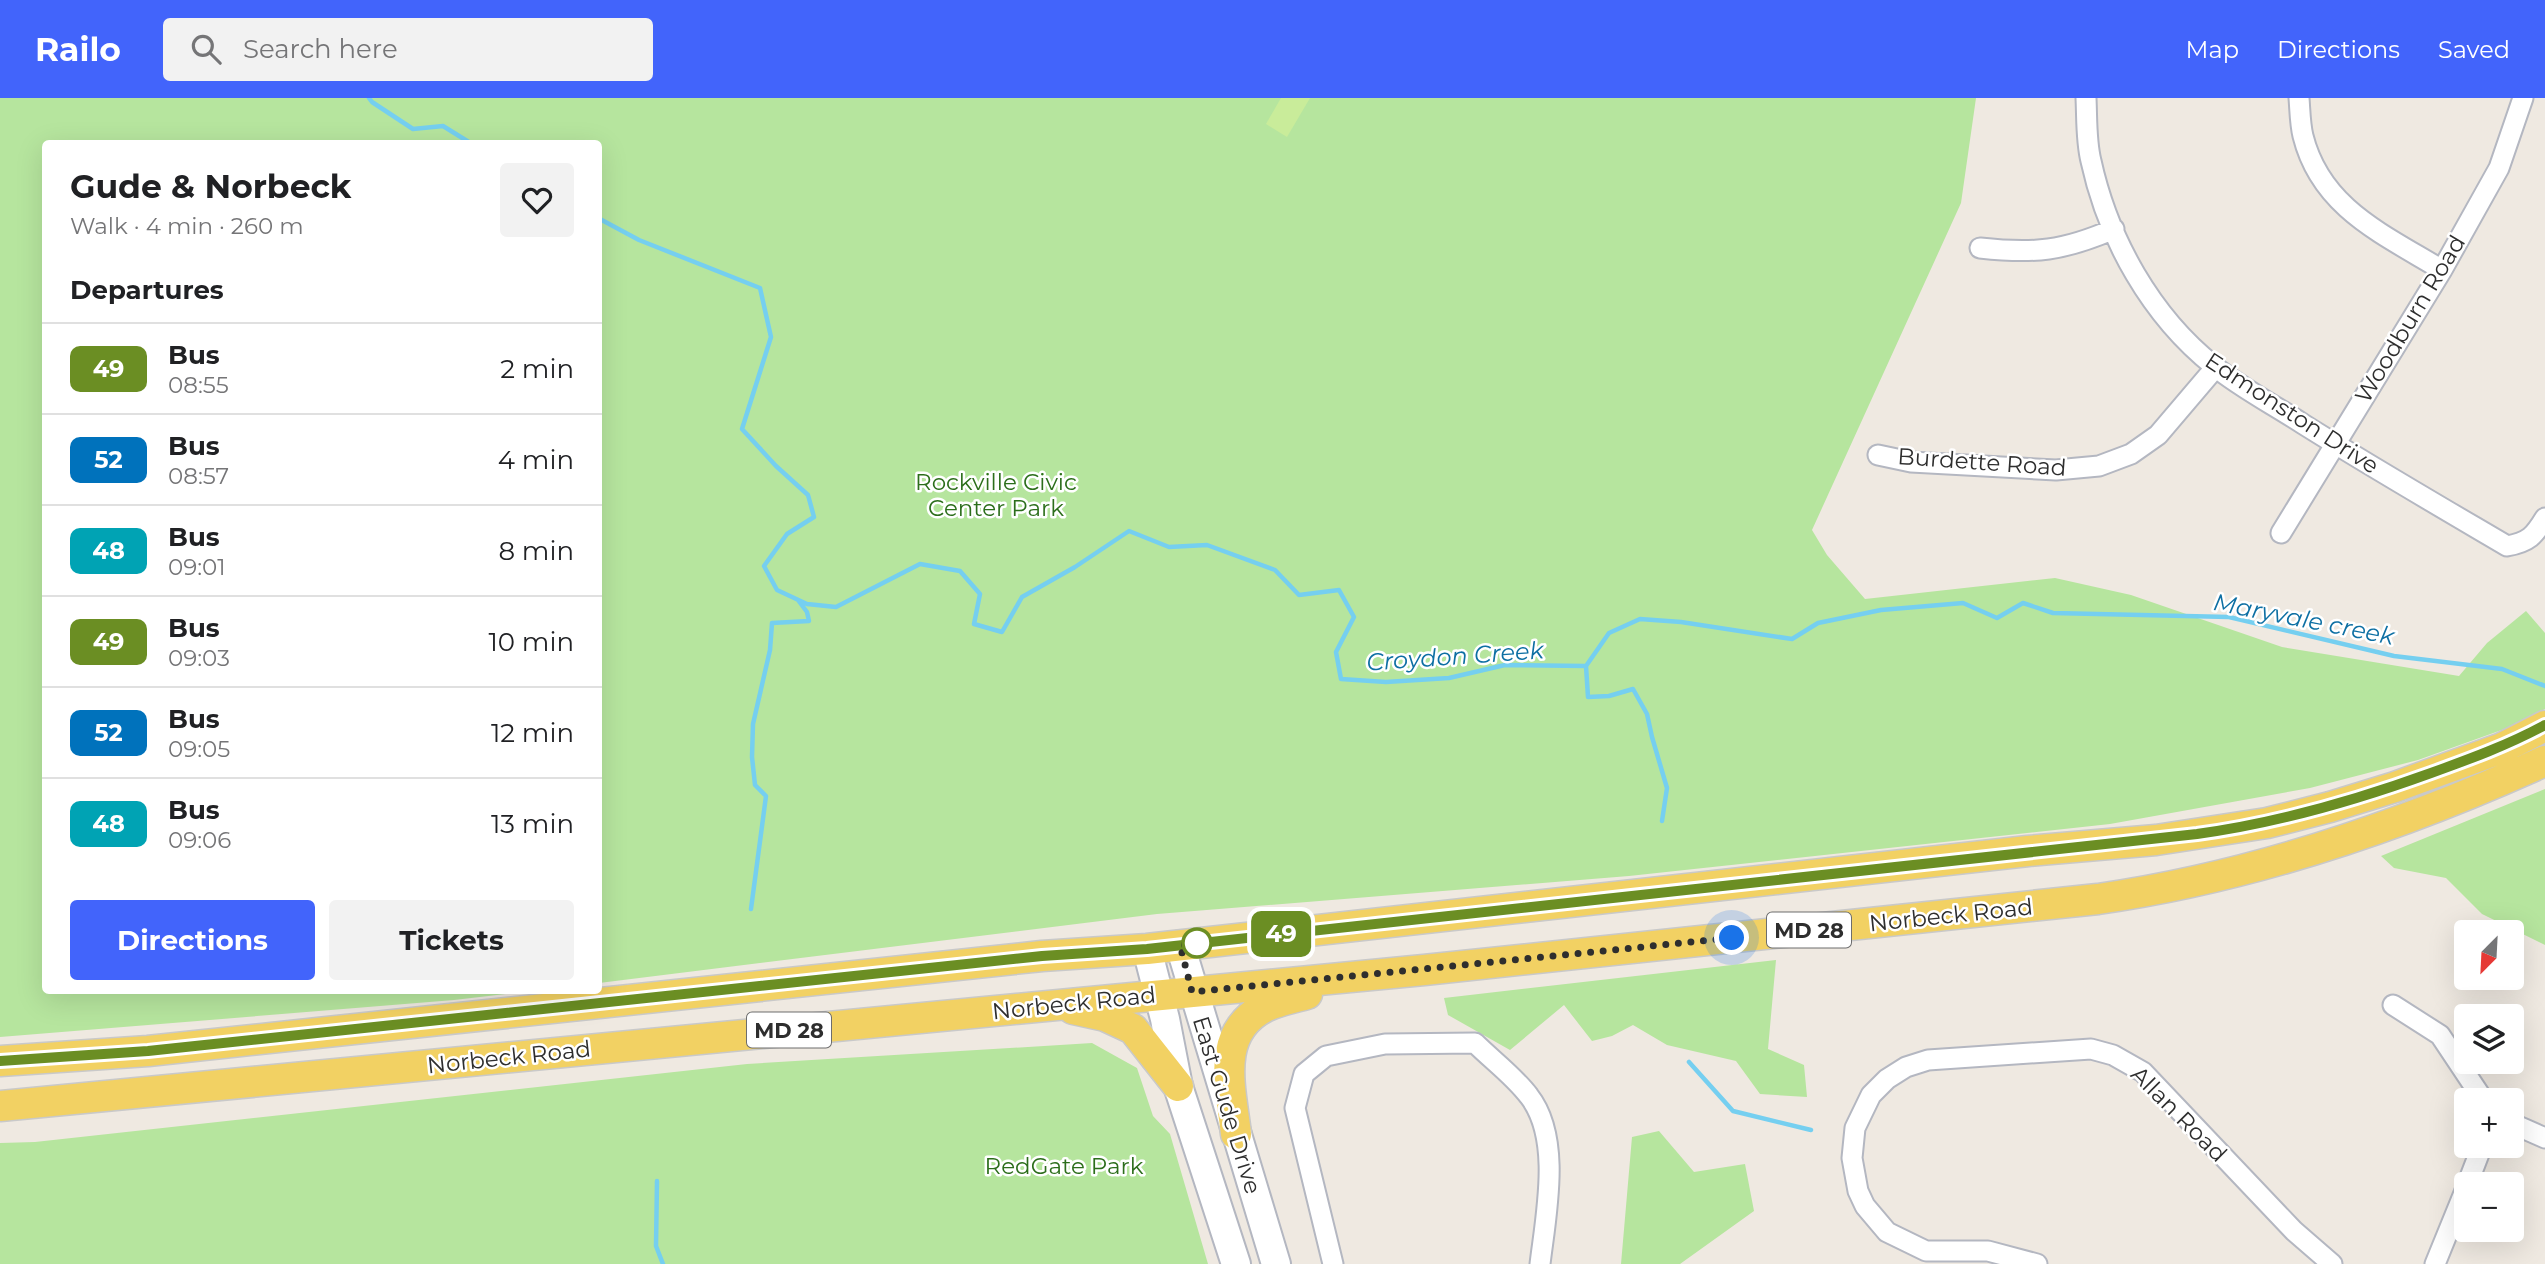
<!DOCTYPE html>
<html lang="en">
<head>
<meta charset="utf-8">
<style>
	:root { --surface:#fff; --page:#f2f2f2; --text:#202124; --muted:#757577; --line:#e0e0e0; --accent:#4264fb }
	body { margin:0; font-family:Montserrat,sans-serif; background:var(--page); color:var(--text); height:100vh; display:flex; flex-direction:column; font-size:26px; white-space:nowrap }
	* { box-sizing:border-box; margin:0 }
	p { font-size:23px; color:var(--muted) }
	.icon { flex:none; width:38px; height:38px; fill:none; stroke:currentColor; stroke-width:2; stroke-linecap:round; stroke-linejoin:round }
	.map { position:relative; flex:1; overflow:hidden }
	.drawer { position:absolute; left:42px; top:42px; width:560px; height:854px; display:flex; flex-direction:column; background:var(--surface); border-radius:7px; box-shadow:0 7px 28px #0002 }
	.drawer>* { flex:none }
	.badge { padding:0 14px; border-radius:10px; font-size:24px; line-height:46px }
	.needle { width:46px; rotate:204deg }
	.tools { position:absolute; left:2454px; top:822px; display:grid; gap:14px }
	.tools a { display:grid; place-items:center; width:70px; height:70px; border-radius:7px; background:var(--surface); box-shadow:0 7px 28px #0002; font-size:35px }
	.you { position:absolute; width:35px; height:35px; margin:-18px; border:5px solid #fff; border-radius:50%; background:#1a73e8; box-shadow:0 0 0 10px #1a73e833 }
	.map>.badge { position:absolute; translate:-50% -50%; box-shadow:0 0 0 4px #fff }
	h2 { padding:0 28px; font-size:26px; line-height:63px }
	.round { display:grid; place-items:center; flex:none; width:74px; height:74px; border-radius:7px; background:var(--page) }
	.overview { display:flex; align-items:center; justify-content:space-between; height:119px; padding:0 28px }
	h1 { font-size:33px; font-weight:700; line-height:52px }
	.action { display:flex; gap:14px; margin-top:auto; padding:14px 28px }
	.action a { flex:1; height:80px; border-radius:7px; background:var(--accent); color:#fff; font-size:28px; font-weight:700; line-height:80px; text-align:center }
	.action a+a { background:var(--page); color:var(--text) }
	ul { padding:0; list-style:none }
	li { display:flex; align-items:center; gap:21px; height:91px; padding:0 28px; border-top:2px solid var(--line) }
	li div { flex:1 }
	li b { display:block; font-size:26px }
	li em { font-style:normal }
	li .badge { min-width:77px; font-weight:700; text-align:center }
	header { display:flex; align-items:center; gap:42px; box-sizing:border-box; height:98px; padding:0 35px; background:var(--accent); color:#fff }
	header strong { font-size:33px }
	nav { display:flex; gap:38px; margin-inline-start:auto; font-size:24px }
	.search { width:490px; height:63px; background:var(--page); display:flex; align-items:center; gap:18px; box-sizing:border-box; padding:0 24px; border-radius:7px; color:var(--muted); font-size:26px }
	.map>svg:first-child { display:block }
</style>
</head>
<body>
<header>
<strong>Railo</strong>
<div class="search"><svg class="icon" aria-label="search" viewBox="0 0 24 24"><circle cx="10" cy="10" r="6"/><path d="M15 15l6 6"/></svg>Search here</div>
<nav><a>Map</a><a>Directions</a><a>Saved</a></nav>
</header>
<div class="map">
<svg width="2545" height="1166" viewBox="0 0 2545 1166">
	<rect width="100%" height="100%" fill="#efe9e1"/>
	<path fill="#b6e59e" d="M 0,0 L 1976,0 L 1961,105 L 1812,432 L 1827,457 L 1865,501 L 2055,480 L 2131,497 L 2282,549 L 2459,578 L 2487,545 L 2526,513 L 2545,535 L 2545,611 L 2510,629 L 2418,662 L 2310,690 L 2110,726 L 1629,778 L 1157,816 L 599,885 L 598,46 L 46,46 L 46,892 L 533,893 L 454,902 L 0,939 Z
		M 2545,691 L 2545,847 L 2482,816 L 2446,780 L 2394,770 L 2381,758 Z
		M 1776,862 L 1768,951 L 1804,967 L 1807,999 L 1760,996 L 1736,963 L 1667,947 L 1633,927 L 1612,938 L 1592,943 L 1564,907 L 1510,952 L 1448,917 L 1444,900 Z
		M 1092,945 L 1137,970 L 1153,1018 L 1170,1036 L 1208,1166 L 0,1166 L 0,1045 L 35,1044 L 747,966 Z
		M 1659,1033 L 1694,1074 L 1745,1066 L 1754,1113 L 1680,1166 L 1621,1166 L 1632,1039 Z"/>
	<path fill="#c9ec9a" d="M 1281,0 L 1310,0 L 1287,39 L 1266,26 Z"/>
	<g fill="none" stroke-linecap="round" stroke-linejoin="round">
		<path stroke="#75cff0" stroke-width="4.5" d="M 369,0 L 372,4 L 413,31 L 443,28 L 472,46
			M 598,120 L 639,142 L 760,190 L 771,239 L 742,331 L 776,368 L 808,397 L 814,419 L 787,436 L 764,468 L 777,492 L 807,506 L 836,509 L 920,466 L 960,473 L 980,496 L 974,526 L 1002,534 L 1022,499 L 1075,469 L 1129,433 L 1169,449 L 1207,447 L 1275,472 L 1299,497 L 1339,492 L 1354,519 L 1336,554 L 1341,581 L 1386,584 L 1449,580 L 1505,567 L 1586,568 L 1609,535 L 1640,521 L 1681,524 L 1792,541 L 1818,525 L 1881,512 L 1963,505 L 1997,520 L 2023,505 L 2053,515 L 2229,519 L 2394,558 L 2502,571 L 2545,588
			M 1586,568 L 1588,599 L 1609,598 L 1633,591 L 1647,616 L 1652,639 L 1667,690 L 1662,723
			M 751,811 L 766,698 L 755,687 L 752,659 L 753,626 L 770,552 L 772,525 L 809,523 L 807,514 L 798,502
			M 1689,964 L 1733,1013 L 1811,1032
			M 657,1083 L 656,1148 L 663,1166"/>
		<defs>
			<path id="street" d="M 2086,0 C 2087,21 2086,43 2091,63 C 2108,141 2151,218 2214,268 C 2241,290 2274,307 2303,326 C 2370,368 2439,408 2507,448 C 2529,444 2534,438 2545,420
				M 2299,0 C 2300,12 2300,26 2303,38 C 2321,110 2383,136 2442,172
				M 1980,150 C 2035,156 2063,153 2114,131
				M 1878,357 L 1911,364 L 2056,372 L 2099,368 L 2131,356 L 2158,337 L 2215,270
				M 2281,435 L 2442,172 L 2499,70 L 2523,0
				M 2393,907 L 2440,937 L 2484,1003
				M 2511,1025 L 2545,1040
				M 2467,1087 L 2482,1048
				M 1333,1166 L 1295,1010 L 1304,976 L 1326,958 L 1385,946 L 1475,945 C 1492,962 1514,978 1529,998 C 1562,1040 1546,1116 1540,1166
				M 2037,1166 L 1988,1153 L 1926,1153 L 1887,1134 L 1865,1108 L 1858,1093 L 1852,1060 L 1855,1030 L 1871,997 L 1887,981 L 1906,969 L 1928,962 L 2091,951 L 2113,957 L 2143,974 L 2294,1133 L 2332,1166
				M 2435,1166 L 2466,1090"/>
			<path id="secondary" d="M 1180,847 L 1276,1166
				M 1147,851 L 1165,921 L 1178,988 L 1236,1166"/>
			<path id="primary" d="M 1073,911 L 1105,918 L 1133,931 L 1178,988
				M 0,963 L 148,953 L 1042,858 L 1147,851 L 2028,753 L 2156,742 L 2267,725 L 2330,709 L 2395,689 L 2502,650 L 2545,628
				M 0,1008 L 1424,872 L 2098,801 C 2252,779 2404,727 2545,663
				M 1236,1036 C 1231,991 1214,935 1265,909 C 1277,903 1293,900 1307,896"/>
		</defs>
		<use href="#street" stroke="#b4b7c1" stroke-width="23"/>
		<use href="#secondary" stroke="#b4b7c1" stroke-width="32"/>
		<use href="#primary" stroke="#c9c9c9" stroke-width="33"/>
		<use href="#street" stroke="#fff" stroke-width="19"/>
		<use href="#secondary" stroke="#fff" stroke-width="28"/>
		<use href="#primary" stroke="#f2d163" stroke-width="30"/>
	</g>
	<g fill="none" stroke-linecap="round" stroke-linejoin="round">
		<defs>
			<path id="line" d="M 0,963 L 148,953 L 1042,858 L 1147,851 L 2197,736 C 2278,725 2354,703 2431,675 C 2470,661 2508,647 2545,627"/>
		</defs>
		<use href="#line" stroke="#fff" stroke-width="16"/>
		<use href="#line" stroke="#6b8e23" stroke-width="10"/>
		<path stroke="#2e2e2e" stroke-width="7" stroke-dasharray="0 12.6" d="M 1197,845 L 1180,847 L 1192,894 L 1732,840"/>
	</g>
	<circle fill="#fff" stroke="#6b8e23" stroke-width="3.5" cx="1197" cy="845" r="14"/>
	<g text-anchor="middle" dominant-baseline="central" stroke-width="5" stroke-linejoin="round" paint-order="stroke">
		<g fill="#fff" stroke="#6d6d6d" stroke-width="2">
			<rect x="1767" y="814.5" width="84" height="35" rx="5"/>
			<rect x="747" y="914.5" width="84" height="35" rx="5"/>
		</g>
		<g font-size="21" font-weight="bold" fill="#2e2e2e">
			<text x="1809" y="832">MD 28</text>
			<text x="789" y="932">MD 28</text>
		</g>
		<g font-size="23" fill="#2e2e2e" stroke="#fff">
			<text transform="translate(2410 221) rotate(-59)">Woodburn Road</text>
			<text transform="translate(2292 315) rotate(33)">Edmonston Drive</text>
			<text transform="translate(1982 364) rotate(4)">Burdette Road</text>
			<text transform="translate(1951 817) rotate(-6)">Norbeck Road</text>
			<text transform="translate(1074 905) rotate(-6)">Norbeck Road</text>
			<text transform="translate(509 959) rotate(-6)">Norbeck Road</text>
			<text transform="translate(1227 1007) rotate(73)">East Gude Drive</text>
			<text transform="translate(2179 1016) rotate(45)">Allan Road</text>
		</g>
		<g font-size="23" fill="#2c6e1b" stroke="#fff">
			<text x="996" y="384">Rockville Civic<tspan x="996" dy="26">Center Park</tspan></text>
			<text x="1064" y="1068">RedGate Park</text>
		</g>
		<g font-size="24" font-style="italic" fill="#0d6fa3" stroke="#fff">
			<text transform="translate(2304 521) rotate(11)">Maryvale creek</text>
			<text transform="translate(1455 558) rotate(-4)">Croydon Creek</text>
		</g>
	</g>
</svg>
<div class="tools">
<a><svg class="needle" viewBox="-14 -14 28 28"><path d="M0-13l5 13h-10z" fill="#e53935"/><path d="M0 13l5-13h-10z" fill="#757577"/></svg></a>
<a><svg class="icon" aria-label="layers" viewBox="0 0 24 24"><path d="M12 4l9 5-9 5-9-5zM3 14l9 5 9-5"/></svg></a>
<a>+</a>
<a>−</a>
</div>
<div class="you" style="left:1732px;top:840px"></div>
<b class="badge" style="left:1281px;top:836px;background:#6b8e23;color:#fff">49</b>
<section class="drawer">
<div class="overview"><div><h1>Gude &amp; Norbeck</h1><p>Walk · 4 min · 260 m</p></div><a class="round"><svg class="icon" aria-label="heart" viewBox="0 0 24 24"><path d="M12 20l-8-8c-3-5 5-10 8-4 3-6 11-1 8 4z"/></svg></a></div>
<h2>Departures</h2>
<ul>
<li><span class="badge" style="background:#6b8e23;color:#fff">49</span><div><b>Bus</b><p>08:55</p></div><em>2 min</em></li>
<li><span class="badge" style="background:#0072bc;color:#fff">52</span><div><b>Bus</b><p>08:57</p></div><em>4 min</em></li>
<li><span class="badge" style="background:#00a3b4;color:#fff">48</span><div><b>Bus</b><p>09:01</p></div><em>8 min</em></li>
<li><span class="badge" style="background:#6b8e23;color:#fff">49</span><div><b>Bus</b><p>09:03</p></div><em>10 min</em></li>
<li><span class="badge" style="background:#0072bc;color:#fff">52</span><div><b>Bus</b><p>09:05</p></div><em>12 min</em></li>
<li><span class="badge" style="background:#00a3b4;color:#fff">48</span><div><b>Bus</b><p>09:06</p></div><em>13 min</em></li>
</ul>
<div class="action"><a>Directions</a><a>Tickets</a></div>
</section>
</div>
</body>
</html>
